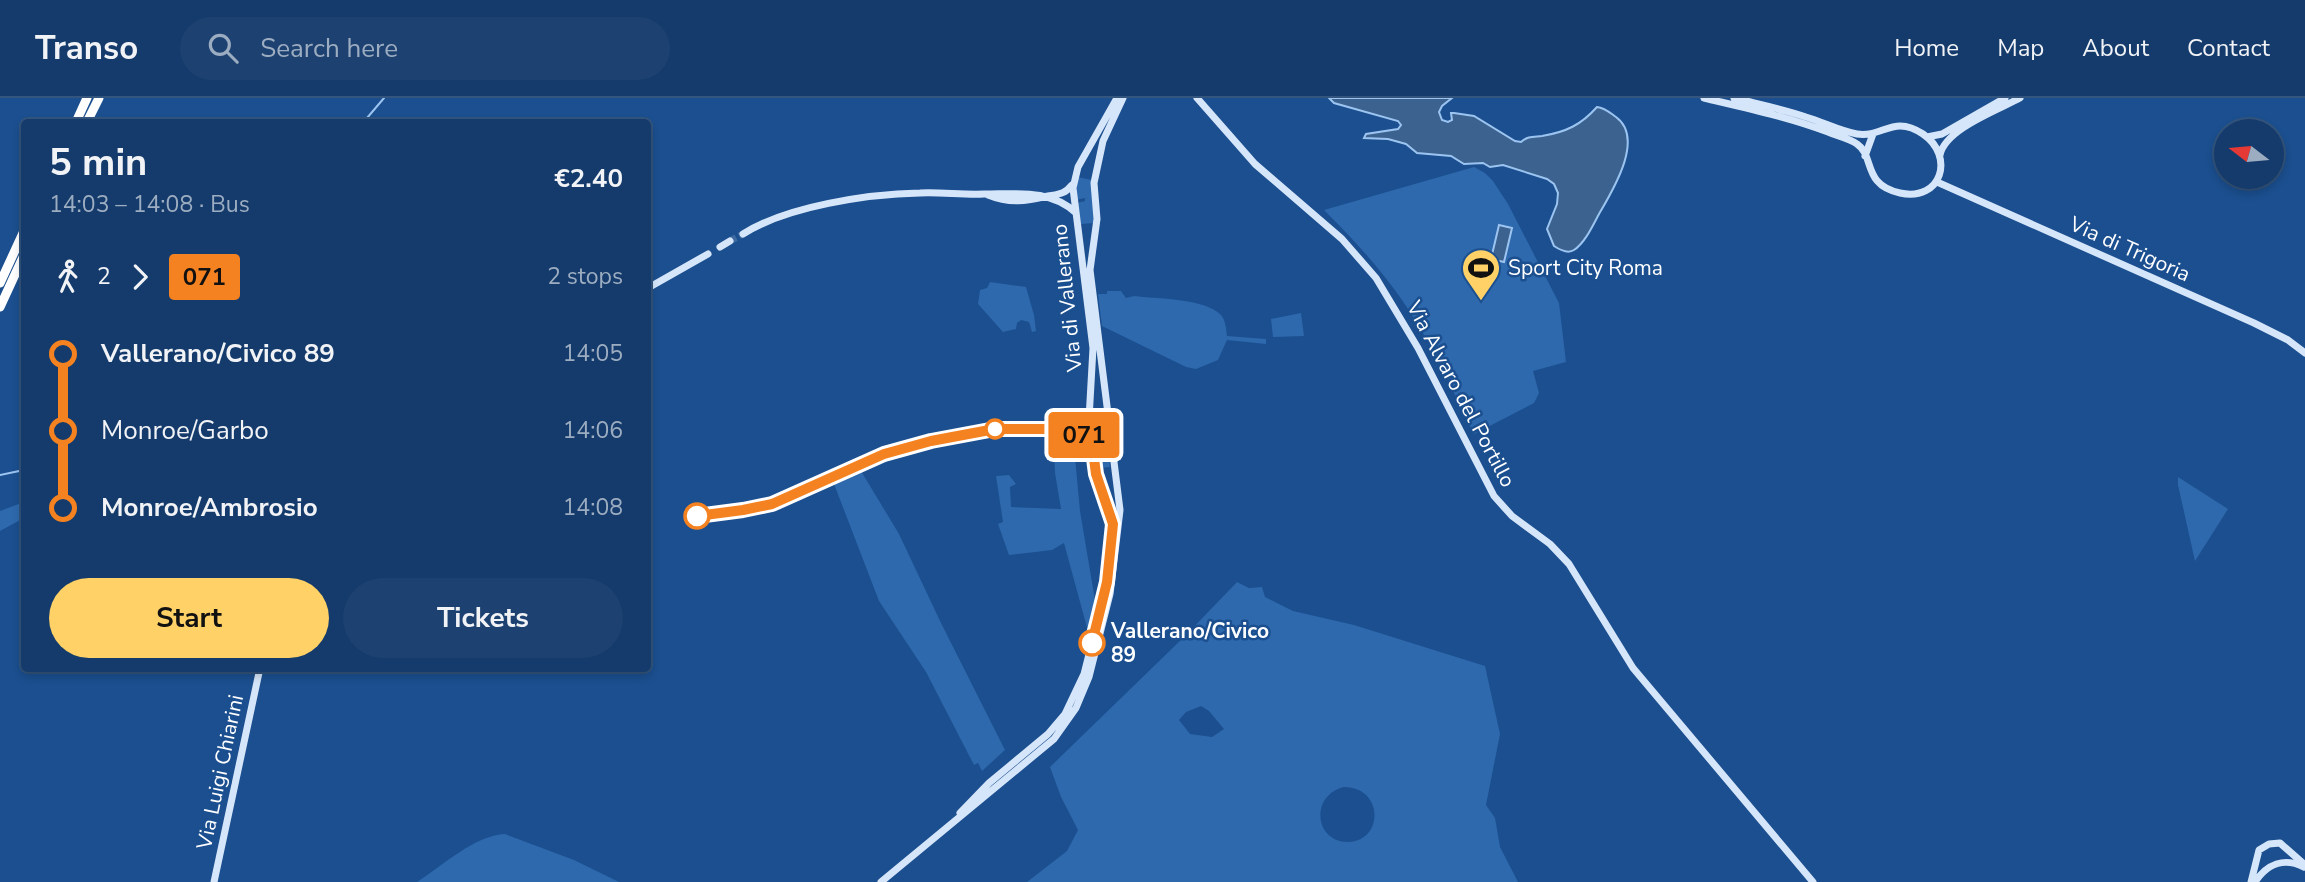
<!DOCTYPE html>
<html lang="en">
<head>
<meta charset="utf-8">
<style>
	:root { --surface:#143b6b; --page:#1d4271; --text:#f1f3f6; --muted:#9dadc1; --line:#33557e; --accent:#ffd166 }
	body { margin:0; font-family:"Nunito Sans",sans-serif; background:var(--page); color:var(--text); height:100vh; display:flex; flex-direction:column; font-size:26px; white-space:nowrap }
	* { box-sizing:border-box; margin:0 }
	p { font-size:23px; color:var(--muted) }
	.icon { flex:none; width:38px; height:38px; fill:none; stroke:currentColor; stroke-width:2; stroke-linecap:round; stroke-linejoin:round }
	.map { position:relative; flex:1; overflow:hidden }
	.side { position:absolute; left:21px; top:21px; width:630px; height:553px; display:flex; flex-direction:column; background:var(--surface); border-radius:7px; box-shadow:0 4px 10px #0003,0 0 0 2px var(--line) }
	.side>* { flex:none }
	.badge { padding:0 14px; border-radius:5px; font-size:24px; line-height:46px }
	.needle { width:46px; rotate:286deg }
	.fabs { position:absolute; left:2214px; top:21px; display:grid; gap:14px }
	.fabs a { display:grid; place-items:center; width:70px; height:70px; border-radius:50%; background:var(--surface); box-shadow:0 4px 10px #0003,0 0 0 2px var(--line); font-size:35px }
	.map>.badge { position:absolute; translate:-50% -50%; box-shadow:0 0 0 4px #fff }
	.legs { display:flex; align-items:center; gap:10px; height:77px; padding:0 28px; font-size:23px }
	.legs p { margin-inline-start:auto }
	.head { display:flex; align-items:center; justify-content:space-between; height:119px; padding:0 28px }
	h1 { font-size:38px; font-weight:700; line-height:52px }
	.button { display:flex; gap:14px; margin-top:auto; padding:14px 28px }
	.button a { flex:1; height:80px; border-radius:42px; background:var(--accent); color:#111; font-size:28px; font-weight:700; line-height:80px; text-align:center }
	.button a+a { background:var(--page); color:var(--text) }
	ul { padding:0 28px; list-style:none }
	li { display:flex; align-items:center; gap:24px; height:77px; font-size:26px }
	li i { display:grid; place-items:center; width:10px; height:100%; margin:0 9px; background:currentColor }
	li i::after { content:''; width:18px; height:18px; margin:-9px; border:5px solid; border-radius:50%; background:var(--surface) }
	li p { margin-inline-start:auto }
	li:first-child i { background:linear-gradient(#0000 50%,currentColor 0) }
	li:last-child i { background:linear-gradient(currentColor 50%,#0000 0) }
	header { display:flex; align-items:center; gap:42px; box-sizing:border-box; height:98px; padding:0 35px; background:var(--surface); border-bottom:2px solid var(--line) }
	header strong { font-size:33px }
	nav { display:flex; gap:38px; margin-inline-start:auto; font-size:24px }
	.search { width:490px; height:63px; background:var(--page); display:flex; align-items:center; gap:18px; box-sizing:border-box; padding:0 24px; border-radius:38px; color:var(--muted); font-size:26px }
	.map>svg:first-child { display:block }
</style>
</head>
<body>
<header>
<strong>Transo</strong>
<div class="search"><svg class="icon" aria-label="search" viewBox="0 0 24 24"><circle cx="10" cy="10" r="6"/><path d="M15 15l6 6"/></svg>Search here</div>
<nav><a>Home</a><a>Map</a><a>About</a><a>Contact</a></nav>
</header>
<div class="map">
<svg width="2305" height="784" viewBox="0 0 2305 784">
	<rect width="100%" height="100%" fill="#1b4f8f"/>
	<path fill="#2e69ad" fill-rule="evenodd" d="M 1474,69 L 1485,75 L 1493,83 L 1508,106 L 1559,205 L 1566,264 L 1533,273 L 1539,295 L 1534,305 L 1474,336 C 1452,291 1431,244 1402,202 C 1380,170 1352,140 1324,112 Z
		M 1077,79 L 1092,82 L 1094,125 L 1081,126 L 1077,105 L 1085,103 L 1085,100 L 1076,102 Z
		M 990,184 L 1026,189 L 1034,217 L 1036,233 L 1032,234 L 1029,224 L 1021,222 L 1017,225 L 1016,231 L 1003,234 L 978,206 L 980,192 L 987,190 Z
		M 1107,193 L 1121,193 L 1126,200 L 1134,198 C 1156,201 1205,200 1221,217 C 1226,223 1226,231 1227,238 L 1266,241 L 1266,246 L 1227,242 L 1218,262 L 1196,271 L 1186,269 L 1102,228 L 1098,196 L 1107,196 Z
		M 1301,215 L 1304,238 L 1273,239 L 1271,221 Z
		M 1104,316 L 1110,369 L 1099,370 L 1097,360 L 1103,360 L 1104,357 L 1096,357 L 1091,317 Z
		M 1053,337 L 1071,337 L 1072,347 L 1074,348 L 1080,413 L 1096,508 L 1089,537 L 1064,445 L 1052,452 L 1009,457 L 998,426 L 1003,424 L 996,378 L 1009,377 L 1016,386 L 1010,389 L 1011,409 L 1061,411 L 1055,375 Z
		M 861,373 L 899,436 L 941,525 L 1005,652 L 982,673 L 978,665 L 974,667 L 926,574 L 879,503 L 834,386 Z
		M 2178,379 L 2228,411 L 2195,463 L 2178,387 Z
		M 24,404 L 24,420 L 0,433 L 0,413 Z
		M 1237,484 L 1249,490 L 1262,489 L 1265,499 L 1293,513 L 1354,527 L 1485,568 L 1500,636 L 1486,707 L 1495,720 L 1500,749 L 1518,784 L 1027,784 L 1067,753 L 1078,732 L 1061,699 L 1050,669 L 1186,537 ZM 1201,608 L 1209,613 L 1224,631 L 1212,639 L 1190,636 L 1179,622 L 1186,614 ZM 1344,689 C 1384,689 1384,743 1348,744 C 1314,744 1310,697 1344,689 Z
		M 505,736 L 574,762 L 619,784 L 417,784 C 442,768 475,737 505,736 Z"/>
	<path fill="#3c6290" stroke="#9cc4f0" stroke-width="2" d="M 1329,0 L 1452,0 L 1442,8 L 1439,14 L 1442,22 L 1448,24 L 1452,22 L 1451,15 L 1454,15 L 1474,18 L 1515,43 L 1521,44 C 1528,38 1533,39 1542,38 C 1566,34 1581,27 1597,9 C 1605,10 1609,14 1616,19 C 1645,40 1613,92 1599,116 C 1593,127 1585,145 1574,152 C 1568,156 1560,152 1554,148 L 1547,131 L 1557,106 L 1558,95 L 1554,86 L 1547,81 L 1503,67 L 1490,69 L 1483,65 L 1464,66 L 1451,58 L 1417,55 L 1406,46 L 1388,41 L 1364,40 L 1366,36 L 1398,31 L 1401,27 L 1398,23 L 1334,5 Z
		M 1499,127 L 1512,130 L 1504,164 L 1491,161 Z"/>
	<g fill="none" stroke-linecap="round" stroke-linejoin="round">
		<path stroke="#9cc4f0" stroke-width="2" d="M 353,24 L 367,20 L 384,0
			M 0,377 L 24,372"/>
		<path stroke="#3d69a0" stroke-width="7" stroke-dasharray="7 3.5" stroke-linecap="butt" d="M 730,143 L 743,136"/>
		<path stroke="#d6e6fa" stroke-width="7" d="M 1197,0 L 1255,66 L 1342,141 L 1376,180 L 1418,250 L 1494,398 L 1512,418 L 1550,446 L 1569,466 L 1633,570 L 1813,784
			M 1704,0 C 1746,10 1788,19 1828,34 C 1837,38 1849,40 1857,46 C 1875,58 1862,87 1900,95 C 1942,104 1955,58 1923,36 C 1893,16 1883,40 1857,36 C 1840,33 1823,24 1806,19 C 1783,11 1758,6 1734,0
			M 1927,39 L 1942,36 L 2005,0
			M 1940,57 C 1945,31 1998,12 2020,0
			M 1865,58 L 1873,36
			M 1937,84 L 2254,225 L 2288,242 L 2305,255
			M 988,97 C 1010,106 1026,103 1048,98 C 1059,96 1065,96 1072,87
			M 743,136 C 787,108 868,96 920,95 C 941,94 963,97 984,96 C 1017,96 1051,91 1076,115
			M 720,149 L 730,143
			M 648,190 L 708,156
			M 960,715 L 989,685 L 1048,636 L 1065,616 L 1084,576 L 1106,489 L 1113,426 L 1096,376 L 1089,321 L 1093,250 L 1073,90 L 1078,69 L 1117,0
			M 214,784 L 260,570
			M 881,784 L 1054,641 L 1076,610 L 1089,579 L 1110,496 L 1120,412 L 1090,172 L 1097,121 L 1094,85 L 1103,43 L 1123,0
			M 2251,784 L 2259,752 L 2269,746 L 2280,745 L 2305,767
			M 2255,784 C 2267,766 2284,759 2304,769"/>
		<path stroke="#fff" stroke-width="9" d="M 76,24 L 87,0
			M 87,24 L 99,0
			M 0,185 L 24,133
			M 0,209 L 24,157"/>
	</g>
	<g fill="none" stroke-linecap="round" stroke-linejoin="round">
		<defs>
			<path id="line-1" d="M 697,418 L 743,412 L 772,406 L 884,356 L 931,343 L 995,331 L 1072,331 L 1084,337 L 1092,345 L 1096,376 L 1113,426 L 1107,484 L 1092,545"/>
		</defs>
		<use href="#line-1" stroke="#fff" stroke-width="16"/>
		<use href="#line-1" stroke="#f58220" stroke-width="10"/>
	</g>
	<defs>
		<symbol id="stadium-pin" viewBox="-11 -11 22 30"><path d="M0 17L-7.5 6A9.5 9.5 0 1 1 7.5 6Z" fill="#ffd166" stroke="#1b4f8f"/><path d="M0-5a6.5 5 0 1 0 0 10a6.5 5 0 1 0 0-10ZM-3.5-1.8h7v3.6h-7Z" fill="#111"/></symbol>
	</defs>
	<g fill-rule="evenodd">
		<use href="#stadium-pin" x="1459" y="148" width="44" height="60"/>
	</g>
	<g fill="#fff" stroke="#f58220" stroke-width="3.5">
		<circle cx="995" cy="331" r="9"/>
		<circle cx="697" cy="418" r="12"/>
		<circle cx="1092" cy="545" r="12"/>
	</g>
	<g text-anchor="middle" dominant-baseline="central" stroke-width="5" stroke-linejoin="round" paint-order="stroke">
		<g font-size="21" fill="#fff" stroke="#1b4f8f">
			<text transform="translate(2130 151) rotate(24)">Via di Trigoria</text>
			<text transform="translate(1067 200) rotate(-96)">Via di Vallerano</text>
			<text transform="translate(1461 296) rotate(62)">Via Alvaro del Portillo</text>
			<text transform="translate(220 674) rotate(-78)">Via Luigi Chiarini</text>
		</g>
		<g font-size="21" fill="#fff" stroke="#1b4f8f" text-anchor="start">
			<text x="1508" y="170">Sport City Roma</text>
		</g>
		<g font-size="21" font-weight="bold" fill="#fff" stroke="#1b4f8f" text-anchor="start">
			<text x="1111" y="533">Vallerano/Civico<tspan x="1111" dy="24">89</tspan></text>
		</g>
	</g>
</svg>
<div class="fabs">
<a><svg class="needle" viewBox="-14 -14 28 28"><path d="M0-13l5 13h-10z" fill="#e53935"/><path d="M0 13l5-13h-10z" fill="#9dadc1"/></svg></a>
</div>
<b class="badge" style="left:1084px;top:337px;background:#f58220;color:#111">071</b>
<section class="side">
<div class="head"><div><h1>5 min</h1><p>14:03 – 14:08 · Bus</p></div><b>€2.40</b></div>
<div class="legs"><svg class="icon" aria-label="walk" viewBox="0 0 24 24"><circle cx="13" cy="4" r="2"/><path d="M13 8l-2 6 4 7M11 14l-3 7M7 12l3-4h3l4 4"/></svg>2<svg class="icon" aria-label="forward" viewBox="0 0 24 24"><path d="M9 5l7 7-7 7"/></svg><b class="badge" style="background:#f58220;color:#111">071</b><p>2 stops</p></div>
<ul>
<li><i style="color:#f58220"></i><b>Vallerano/Civico 89</b><p>14:05</p></li>
<li><i style="color:#f58220"></i><span>Monroe/Garbo</span><p>14:06</p></li>
<li><i style="color:#f58220"></i><b>Monroe/Ambrosio</b><p>14:08</p></li>
</ul>
<div class="button"><a>Start</a><a>Tickets</a></div>
</section>
</div>
</body>
</html>
